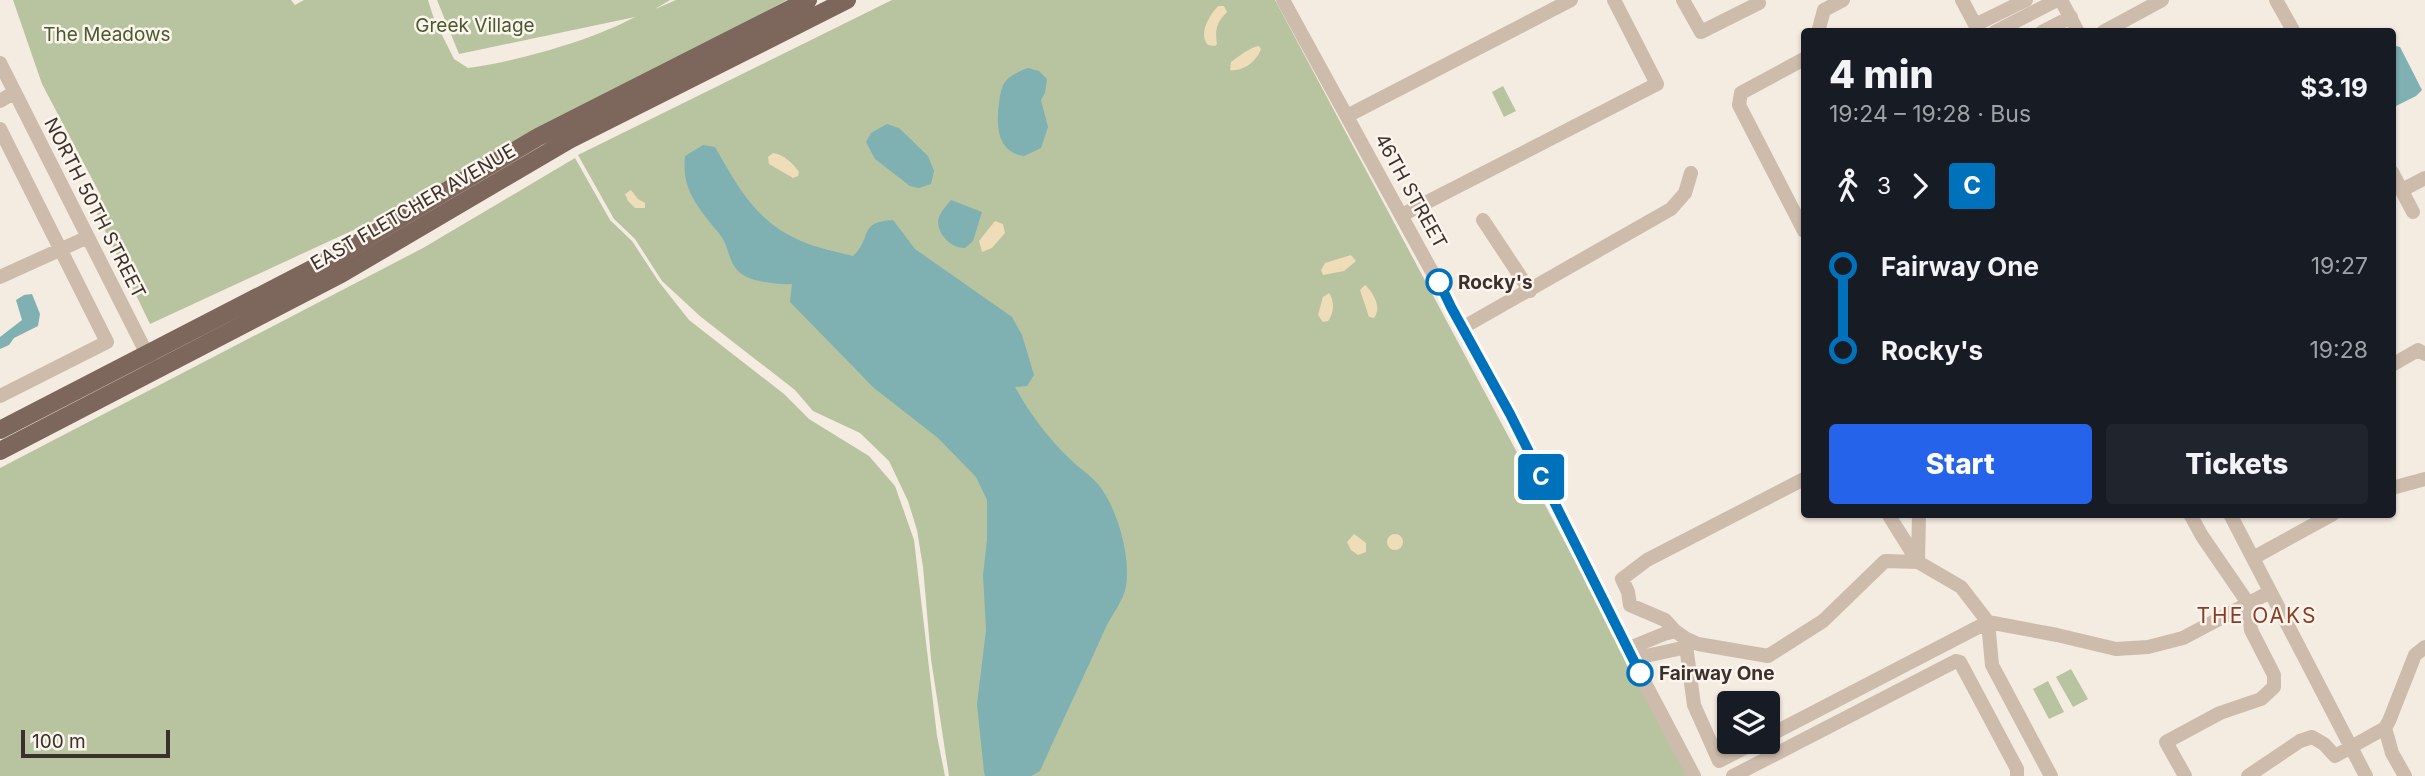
<!DOCTYPE html>
<html lang="en">
<head>
<meta charset="utf-8">
<style>
	:root { --surface:#171b24; --page:#20242c; --text:#f1f3f6; --muted:#9ea1a6; --accent:#2563eb }
	body { margin:0; font-family:Inter,sans-serif; background:var(--page); color:var(--text); height:100vh; display:flex; flex-direction:column; font-size:26px; white-space:nowrap }
	* { box-sizing:border-box; margin:0 }
	p { font-size:23px; color:var(--muted) }
	.icon { flex:none; width:38px; height:38px; fill:none; stroke:currentColor; stroke-width:2; stroke-linecap:round; stroke-linejoin:round }
	.map { position:relative; flex:1; overflow:hidden }
	.details { position:absolute; left:1801px; top:28px; width:595px; height:490px; display:flex; flex-direction:column; background:var(--surface); border-radius:7px; box-shadow:0 2px 5px #0004 }
	.details>* { flex:none }
	.badge { padding:0 14px; border-radius:5px; font-size:24px; line-height:46px }
	.fabs { position:absolute; left:1717px; top:691px; display:grid; gap:14px }
	.fabs a { display:grid; place-items:center; width:63px; height:63px; border-radius:7px; background:var(--surface); box-shadow:0 2px 5px #0004; font-size:35px }
	.scale { position:absolute; left:21px; bottom:18px; width:149px; box-sizing:border-box; padding-left:7px; border:4px solid #3b302b; border-top:0; font-size:19px; line-height:24px; white-space:nowrap; color:#3b302b; -webkit-text-stroke:5px #fbf5ee; paint-order:stroke }
	.map>.badge { position:absolute; translate:-50% -50%; box-shadow:0 0 0 4px #fff }
	.legs { display:flex; align-items:center; gap:10px; height:77px; padding:0 28px; font-size:23px }
	.legs p { margin-inline-start:auto }
	.summary { display:flex; align-items:center; justify-content:space-between; height:119px; padding:0 28px }
	h1 { font-size:38px; font-weight:800; line-height:52px }
	.cta { display:flex; gap:14px; margin-top:auto; padding:14px 28px }
	.cta a { flex:1; height:80px; border-radius:7px; background:var(--accent); color:#fff; font-size:28px; font-weight:800; line-height:80px; text-align:center }
	.cta a+a { background:var(--page); color:var(--text) }
	ul { padding:0 28px; list-style:none }
	li { display:flex; align-items:center; gap:24px; height:84px; font-size:26px }
	li i { display:grid; place-items:center; width:10px; height:100%; margin:0 9px; background:currentColor }
	li i::after { content:''; width:18px; height:18px; margin:-9px; border:5px solid; border-radius:50%; background:var(--surface) }
	li p { margin-inline-start:auto }
	li:first-child i { background:linear-gradient(#0000 50%,currentColor 0) }
	li:last-child i { background:linear-gradient(currentColor 50%,#0000 0) }
	.map>svg:first-child { display:block }
</style>
</head>
<body>
<div class="map">
<svg width="2425" height="776" viewBox="0 0 2425 776">
	<rect width="100%" height="100%" fill="#f4ebe1"/>
	<path fill="#b8c4a0" d="M 13,0 L 291,0 L 295,5 L 304,0 L 428,0 L 434,19 L 454,59 L 468,68 C 518,61 590,41 635,17 L 459,54 L 437,0 L 670,0 L 655,9 L 676,0 L 787,0 L 412,203 L 150,324 L 96,212 L 101,196 L 42,84 Z
		M 892,0 L 1275,0 L 1690,776 L 949,776 L 931,659 L 923,567 L 917,530 L 908,501 L 889,461 L 860,433 L 813,411 L 795,390 L 701,317 L 662,281 L 635,239 L 614,219 L 578,155 Z
		M 1503,86 L 1516,111 L 1504,117 L 1492,92 Z
		M 575,158 L 610,220 L 632,241 L 659,282 L 689,320 L 784,394 L 809,419 L 869,456 L 895,486 L 914,540 L 937,736 L 945,776 L 0,776 L 0,468 L 423,248 Z
		M 2071,669 L 2088,699 L 2073,707 L 2056,677 Z
		M 2048,681 L 2064,712 L 2049,719 L 2033,689 Z"/>
	<path fill="#efdcb8" d="M 1218,6 L 1224,6 L 1227,12 C 1216,23 1215,30 1217,44 L 1215,46 L 1208,45 C 1198,34 1209,16 1218,6 Z
		M 1259,46 L 1261,49 C 1257,61 1243,72 1230,70 L 1231,62 C 1238,57 1250,47 1259,46 Z
		M 773,153 C 783,154 794,164 799,172 L 798,176 L 793,178 L 769,164 L 768,157 Z
		M 631,190 L 638,199 L 645,203 L 645,208 L 635,208 L 628,201 L 625,194 Z
		M 995,221 L 1003,224 L 1005,233 L 992,248 L 982,252 L 979,241 Z
		M 1351,255 L 1356,261 L 1344,271 L 1323,275 L 1321,270 L 1325,263 Z
		M 1365,285 C 1374,293 1382,308 1374,318 L 1369,317 L 1360,290 Z
		M 1329,293 C 1335,301 1334,314 1328,321 L 1323,322 L 1318,315 L 1323,297 Z
		M1387 542a8 8 0 1 1 16 0a8 8 0 1 1-16 0Z
		M 1354,534 L 1366,543 L 1366,552 L 1358,555 L 1351,550 L 1347,542 Z"/>
	<path fill="#7fb0b2" d="M 2392,45 L 2400,47 L 2422,90 L 2416,96 L 2392,108 Z
		M 1028,68 L 1039,71 L 1047,79 L 1045,93 L 1041,100 L 1048,127 L 1041,148 L 1024,156 C 997,152 996,126 999,103 C 1000,97 1001,87 1005,82 C 1010,75 1020,71 1028,68 Z
		M 887,124 L 899,128 L 928,156 L 934,171 L 931,184 L 919,188 L 910,186 L 875,159 L 866,142 L 871,133 Z
		M 703,145 L 715,147 C 738,187 756,222 801,241 C 817,248 837,252 853,256 C 873,238 857,222 893,220 L 915,249 L 1012,317 L 1022,335 L 1034,375 L 1027,386 L 1015,387 C 1030,414 1048,438 1070,459 C 1079,468 1090,475 1098,484 C 1117,507 1131,556 1126,586 C 1124,600 1111,616 1105,629 C 1084,677 1061,723 1040,771 L 1031,776 L 985,776 L 984,772 L 977,704 L 986,630 L 983,575 L 987,540 L 987,500 L 976,477 L 938,438 L 874,388 L 790,302 L 792,284 C 780,285 759,282 749,278 C 731,270 731,258 725,243 C 722,236 716,230 712,225 C 693,201 682,186 685,156 Z
		M 951,200 L 982,212 L 973,241 L 965,248 C 951,248 938,235 938,221 C 939,213 946,206 951,200 Z
		M 32,294 L 40,314 L 38,326 L 14,338 L 9,345 L 0,349 L 0,337 L 22,320 L 16,300 L 24,295 Z"/>
	<g fill="none" stroke-linecap="round" stroke-linejoin="round">
		<path stroke="#cdbbac" stroke-width="14" d="M 1283,0 L 1510,414 L 1627,649 L 1694,776
			M 1683,0 L 1701,32 L 1759,3 L 1758,0
			M 1962,0 L 1979,32
			M 2061,0 L 2078,32
			M 2276,0 L 2294,32
			M 1975,25 L 2026,0
			M 1818,32 L 1824,10 L 1843,0
			M 1995,32 L 2057,0
			M 2042,32 L 2071,17
			M 2103,32 L 2162,0
			M 1804,59 L 1741,93 L 1739,105 L 1804,231
			M 0,63 L 151,362
			M 0,101 L 15,92
			M 1347,116 L 1571,0
			M 0,129 L 107,342 L 0,396
			M 2392,172 L 2413,212
			M 2402,190 L 2425,178
			M 1402,215 L 1657,84 L 1614,0
			M 1483,220 L 1530,291
			M 0,277 L 88,237
			M 1462,328 L 1671,209 L 1685,193 L 1691,173
			M 2392,365 L 2418,350 L 2425,354
			M 2392,488 L 2425,479
			M 1888,514 L 1918,562 L 1961,587 L 1988,622 L 2057,635 L 2116,649 L 2148,647 L 2183,638 L 2270,592
			M 2230,514 L 2366,776
			M 2253,558 L 2333,514
			M 1918,560 L 1919,514
			M 1685,638 L 1698,644 L 1768,656 L 1823,621 L 1885,561 L 1918,562
			M 1627,649 L 1664,634 L 1675,631
			M 1632,659 L 1687,647
			M 2385,728 L 2392,753 L 2405,776
			M 1768,736 L 1988,622 L 1992,665 L 2051,776
			M 1756,742 L 1719,761 L 1694,705 L 1685,638 L 1675,631 L 1665,620 L 1630,605 L 1628,592 L 1622,579 L 1647,560 L 1804,479
			M 1733,776 L 1956,661 L 1960,662 L 2017,769 L 2017,776
			M 2185,776 L 2166,742 L 2220,713 L 2261,699 L 2274,687 L 2274,675 L 2251,630 L 2248,603 L 2202,536 L 2190,514
			M 2248,776 L 2300,741 L 2312,737 L 2324,744 L 2335,756 L 2385,728 L 2389,721 L 2415,655 L 2425,647"/>
		<path stroke="#7d675c" stroke-width="18" d="M 0,430 L 331,259 L 538,137 L 808,0
			M 0,451 L 341,274 L 569,140 L 847,0"/>
	</g>
	<g fill="none" stroke-linecap="round" stroke-linejoin="round">
		<defs>
			<path id="line-1" d="M 1439,282 L 1451,307 L 1510,414 L 1640,673"/>
		</defs>
		<use href="#line-1" stroke="#fff" stroke-width="16"/>
		<use href="#line-1" stroke="#0072bc" stroke-width="10"/>
	</g>
	<g fill="#fff" stroke="#0072bc" stroke-width="3.5">
		<circle cx="1439" cy="282" r="12"/>
		<circle cx="1640" cy="673" r="12"/>
	</g>
	<g text-anchor="middle" dominant-baseline="central" stroke-width="5" stroke-linejoin="round" paint-order="stroke">
		<g font-size="19" fill="#4a5a2e" stroke="#fbf5ee">
			<text x="475" y="25">Greek Village</text>
			<text x="107" y="34">The Meadows</text>
		</g>
		<g font-size="19" fill="#3b302b" stroke="#fbf5ee">
			<text transform="translate(1411 191) rotate(61)">46TH STREET</text>
			<text transform="translate(413 207) rotate(-30)">EAST FLETCHER AVENUE</text>
			<text transform="translate(95 208) rotate(63)">NORTH 50TH STREET</text>
		</g>
		<g font-size="19" font-weight="bold" fill="#3b302b" stroke="#fbf5ee" text-anchor="start">
			<text x="1458" y="282">Rocky's</text>
			<text x="1659" y="673">Fairway One</text>
		</g>
		<g font-size="21" letter-spacing="2" fill="#8c3b22" stroke="#fbf5ee">
			<text x="2257" y="615">THE OAKS</text>
		</g>
	</g>
</svg>
<div class="fabs">
<a><svg class="icon" aria-label="layers" viewBox="0 0 24 24"><path d="M12 4l9 5-9 5-9-5zM3 14l9 5 9-5"/></svg></a>
</div>
<div class="scale">100 m</div>
<b class="badge" style="left:1541px;top:477px;background:#0072bc;color:#fff">C</b>
<section class="details">
<div class="summary"><div><h1>4 min</h1><p>19:24 – 19:28 · Bus</p></div><b>$3.19</b></div>
<div class="legs"><svg class="icon" aria-label="walk" viewBox="0 0 24 24"><circle cx="13" cy="4" r="2"/><path d="M13 8l-2 6 4 7M11 14l-3 7M7 12l3-4h3l4 4"/></svg>3<svg class="icon" aria-label="forward" viewBox="0 0 24 24"><path d="M9 5l7 7-7 7"/></svg><b class="badge" style="background:#0072bc;color:#fff">C</b></div>
<ul>
<li><i style="color:#0072bc"></i><b>Fairway One</b><p>19:27</p></li>
<li><i style="color:#0072bc"></i><b>Rocky's</b><p>19:28</p></li>
</ul>
<div class="cta"><a>Start</a><a>Tickets</a></div>
</section>
</div>
</body>
</html>
